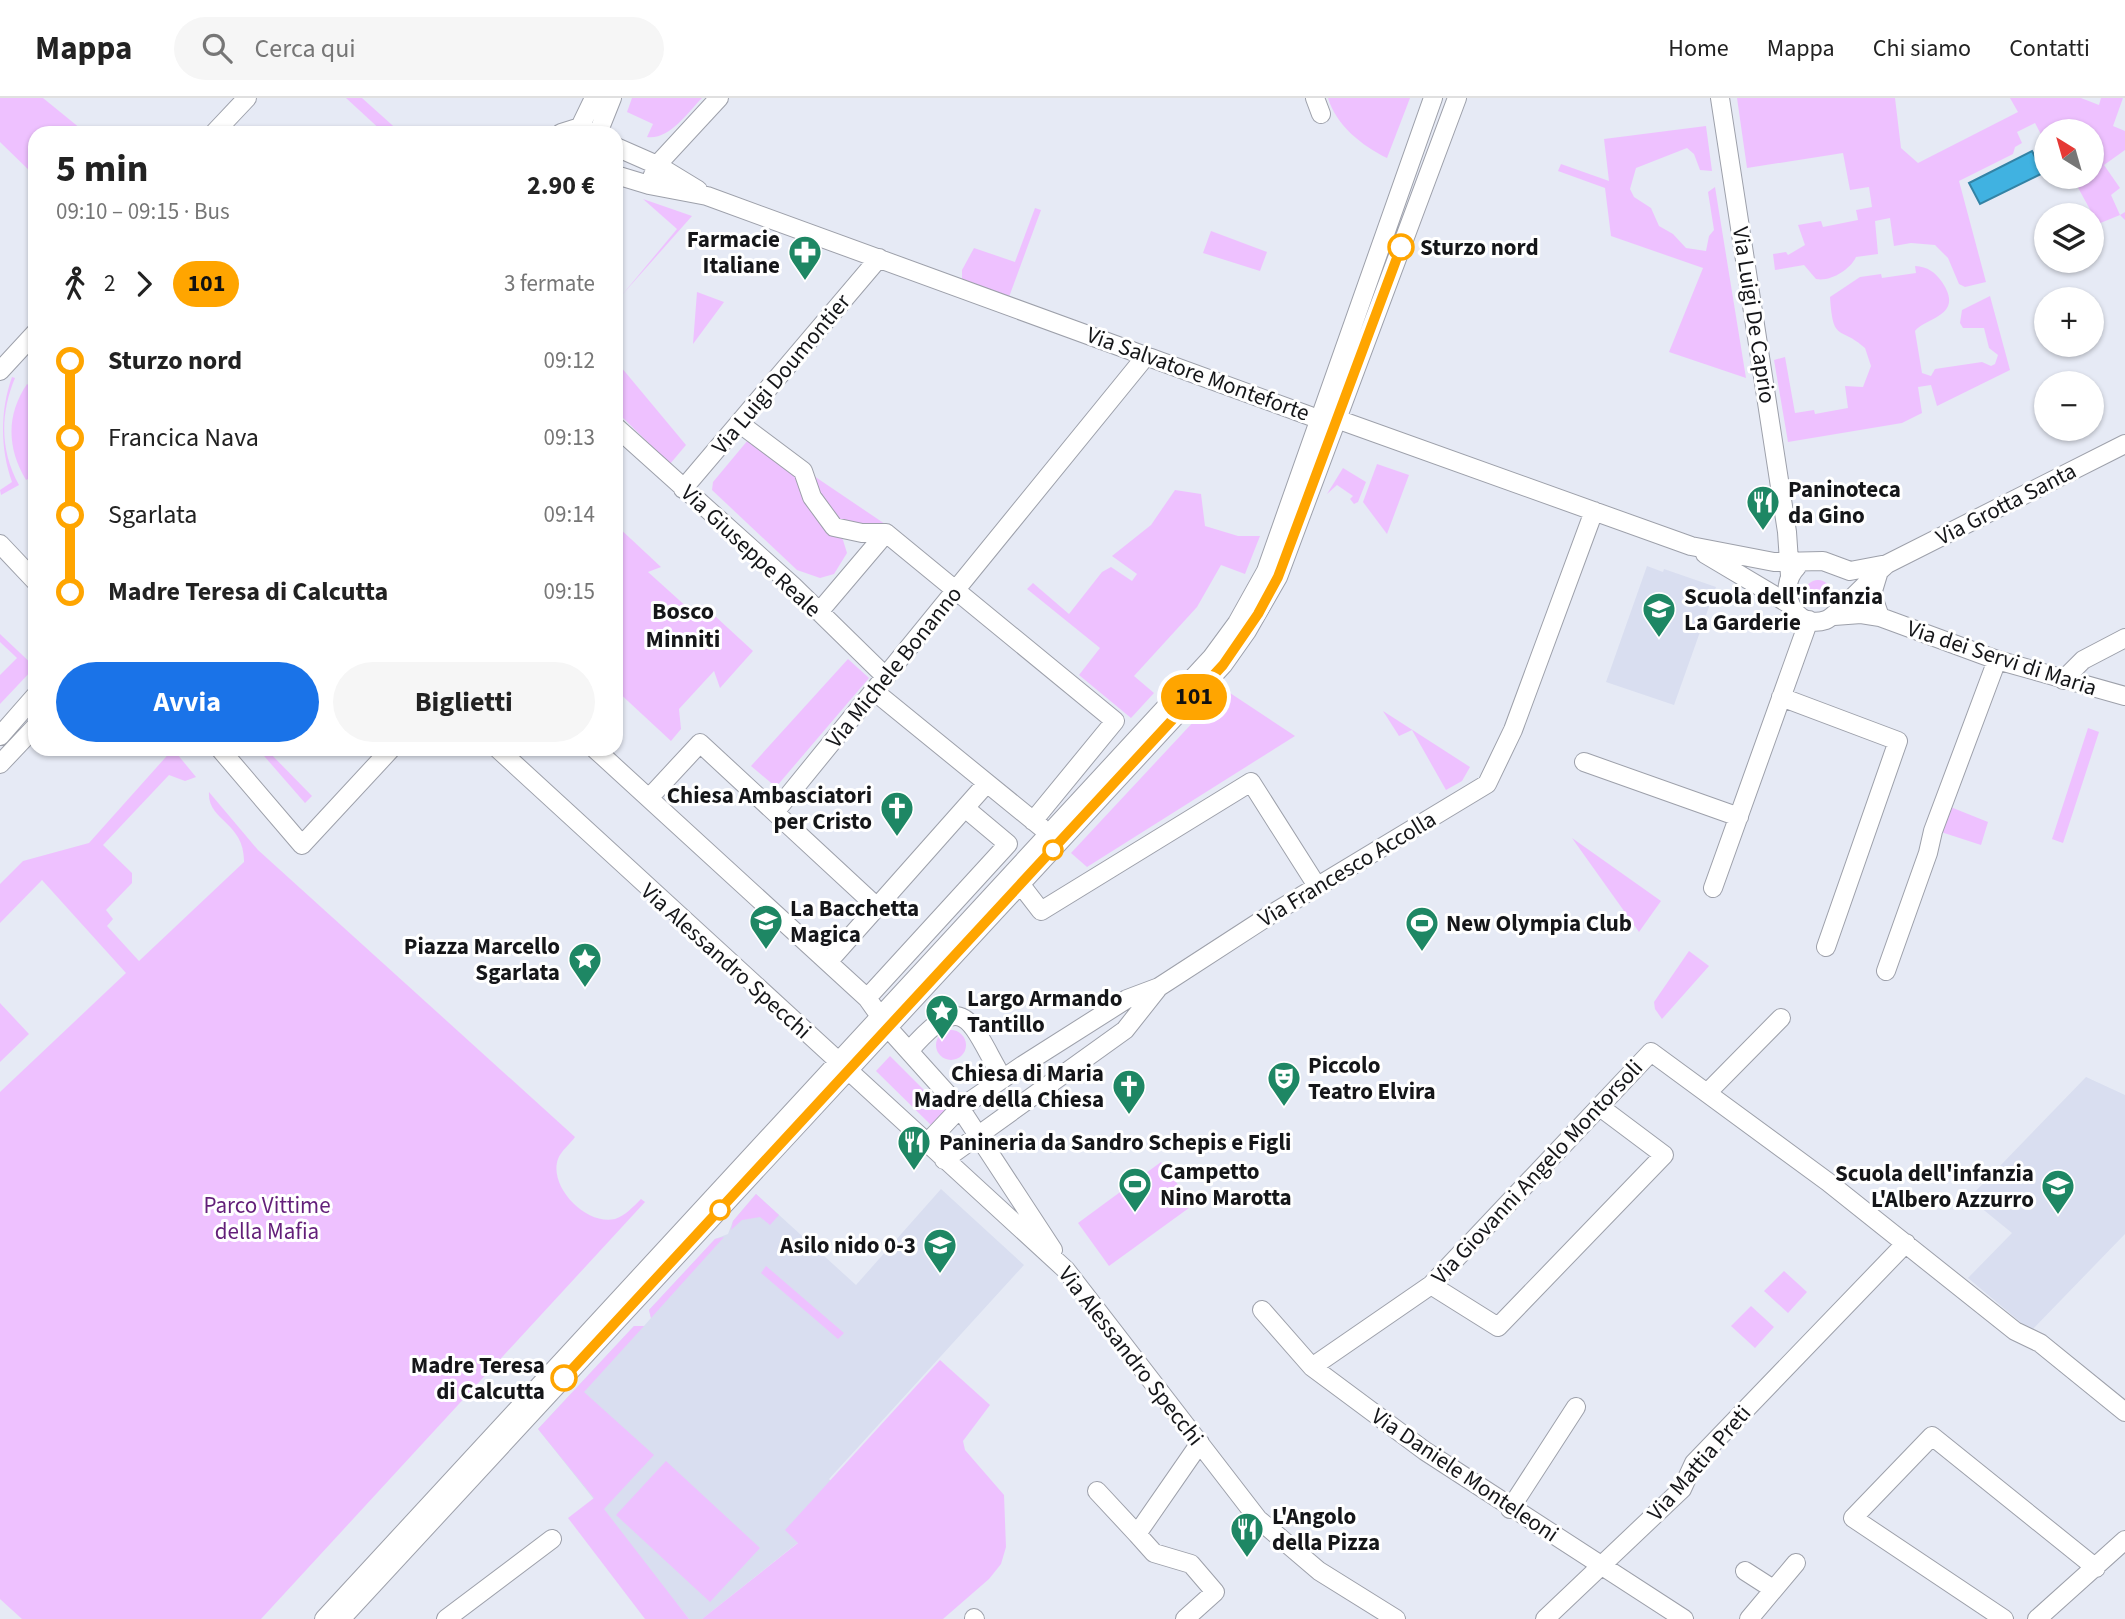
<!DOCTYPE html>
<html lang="it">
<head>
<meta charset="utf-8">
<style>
	:root { --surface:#fff; --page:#f6f6f6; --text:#222; --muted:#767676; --line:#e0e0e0; --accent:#1a73e8 }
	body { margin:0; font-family:"Source Sans 3",sans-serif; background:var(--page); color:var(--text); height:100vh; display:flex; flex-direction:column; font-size:26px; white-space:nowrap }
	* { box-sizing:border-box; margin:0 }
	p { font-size:23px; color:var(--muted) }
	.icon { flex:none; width:38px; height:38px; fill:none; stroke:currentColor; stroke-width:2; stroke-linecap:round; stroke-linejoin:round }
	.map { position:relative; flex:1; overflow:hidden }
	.sheet { position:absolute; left:28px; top:28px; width:595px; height:630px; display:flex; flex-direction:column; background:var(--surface); border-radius:21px; box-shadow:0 2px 5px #0004 }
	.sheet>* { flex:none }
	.badge { padding:0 14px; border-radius:23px; font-size:24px; line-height:46px }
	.needle { width:46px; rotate:323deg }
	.buttons { position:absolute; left:2034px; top:21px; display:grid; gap:14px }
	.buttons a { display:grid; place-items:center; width:70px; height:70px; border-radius:50%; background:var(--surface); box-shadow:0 2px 5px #0004; font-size:35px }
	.map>.badge { position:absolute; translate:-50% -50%; box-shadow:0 0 0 4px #fff }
	.legs { display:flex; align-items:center; gap:10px; height:77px; padding:0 28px; font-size:23px }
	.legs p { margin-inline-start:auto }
	.overview { display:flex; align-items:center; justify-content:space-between; height:119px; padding:0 28px }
	h1 { font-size:38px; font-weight:700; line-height:52px }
	.cta { display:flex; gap:14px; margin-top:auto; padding:14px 28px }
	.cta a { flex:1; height:80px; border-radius:42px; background:var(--accent); color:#fff; font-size:28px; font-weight:700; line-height:80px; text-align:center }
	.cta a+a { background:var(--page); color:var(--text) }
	ul { padding:0 28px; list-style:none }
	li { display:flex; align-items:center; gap:24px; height:77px; font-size:26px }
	li i { display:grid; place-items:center; width:10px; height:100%; margin:0 9px; background:currentColor }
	li i::after { content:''; width:18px; height:18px; margin:-9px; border:5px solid; border-radius:50%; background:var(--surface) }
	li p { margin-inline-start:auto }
	li:first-child i { background:linear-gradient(#0000 50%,currentColor 0) }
	li:last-child i { background:linear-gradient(currentColor 50%,#0000 0) }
	header { display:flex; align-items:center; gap:42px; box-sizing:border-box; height:98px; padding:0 35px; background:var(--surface); border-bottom:2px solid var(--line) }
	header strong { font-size:33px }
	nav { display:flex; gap:38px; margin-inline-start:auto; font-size:24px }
	.search { width:490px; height:63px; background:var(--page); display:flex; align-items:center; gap:18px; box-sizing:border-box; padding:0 24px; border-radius:38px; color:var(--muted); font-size:26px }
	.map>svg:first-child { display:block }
</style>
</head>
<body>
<header>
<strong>Mappa</strong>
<div class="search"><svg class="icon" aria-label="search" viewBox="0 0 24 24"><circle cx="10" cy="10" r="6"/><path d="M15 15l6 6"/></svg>Cerca qui</div>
<nav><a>Home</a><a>Mappa</a><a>Chi siamo</a><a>Contatti</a></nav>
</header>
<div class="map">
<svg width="2125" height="1521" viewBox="0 0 2125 1521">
	<rect width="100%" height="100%" fill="#e6eaf5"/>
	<path fill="#d9def0" d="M 1647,468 L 1663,474 L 1664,471 L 1716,489 L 1674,607 L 1606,584 Z
		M 2086,979 L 2125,997 L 2125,1136 L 2031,1233 L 1968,1180 L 2012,1135 L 1969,1100 Z
		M 941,1091 L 1024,1167 L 829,1381 L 849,1404 L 702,1521 L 689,1521 L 538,1331 L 634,1228 L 644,1228 L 651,1220 L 649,1212 L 715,1141 L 728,1136 L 733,1123 L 756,1096 L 856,1187 Z"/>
	<path fill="#eec1ff" d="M 0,0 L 43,0 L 86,35 L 35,35 L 35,78 L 0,44 Z
		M 346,0 L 362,0 L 401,35 L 384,35 Z
		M 632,0 L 702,0 C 687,15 670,42 647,39 L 653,26 L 627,14 Z
		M 1328,0 L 1410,0 L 1387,60 C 1362,48 1336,27 1328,0 Z
		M 1737,0 L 1895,0 L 1901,50 L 1918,65 L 2018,14 L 2010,0 L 2081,0 L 2099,7 L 2101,0 L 2123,0 L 2113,28 L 2125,33 L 2125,52 L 2104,67 L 2120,90 L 2111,97 L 2120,117 L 2125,114 L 2125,122 L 2120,117 L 2098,126 L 2076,86 L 2062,79 L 2091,79 L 2091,33 L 2046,33 L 2046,46 L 2035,25 L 2017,34 L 2022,45 L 2015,49 L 2013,56 L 1959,83 L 1986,184 L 1965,189 L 1959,186 L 1948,160 L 1935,147 L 1911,145 L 1894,148 L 1890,120 L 1875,123 L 1878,156 L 1856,159 C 1850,172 1830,184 1816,181 L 1804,167 L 1775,172 L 1773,156 L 1786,154 L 1788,157 L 1805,147 L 1798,127 L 1821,123 L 1823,129 L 1858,122 L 1856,112 L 1872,109 L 1869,89 L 1850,92 L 1843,55 L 1747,70 Z
		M 1706,28 L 1712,73 L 1700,72 L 1694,56 L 1687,50 L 1636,70 L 1630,91 L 1634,99 L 1651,110 L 1659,128 L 1673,136 L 1686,150 L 1706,153 L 1709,138 L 1714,132 L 1708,94 L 1715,89 L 1746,280 L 1669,254 L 1703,170 L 1611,138 L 1605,90 L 1558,73 L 1561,66 L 1609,83 L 1604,41 Z
		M 643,101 L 692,118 L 622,197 L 677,131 Z
		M 1035,110 L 1041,112 L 1009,199 L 962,183 L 962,172 L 974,150 L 1015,164 Z
		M 1211,133 L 1267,154 L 1260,173 L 1203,155 Z
		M 1915,168 C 1928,169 1935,174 1942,184 C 1965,218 1926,219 1915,233 L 1922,275 L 1931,278 L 1935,271 L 1982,264 L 1991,268 L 1995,266 L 1998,257 L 1989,250 L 1984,230 L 1963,230 L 1960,225 L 1962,212 L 1990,198 L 2010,272 L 1937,308 L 1931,287 L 1918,289 L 1922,315 L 1902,325 L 1788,344 L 1774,262 L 1785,259 L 1795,315 L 1814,312 L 1815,316 L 1848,310 L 1845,288 L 1863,289 L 1871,268 L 1865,250 C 1840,227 1833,246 1830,199 L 1860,179 L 1881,176 L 1882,180 L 1916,175 Z
		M 697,194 L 724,204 L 693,246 Z
		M 616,263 L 686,347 L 670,366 L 616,313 Z
		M 12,279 L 15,280 C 0,316 0,353 19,387 L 1,397 L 0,392 L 12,384 C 0,351 0,312 12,279 Z
		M 27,286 L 35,292 L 35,377 L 26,382 C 7,350 6,317 27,286 Z
		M 748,342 L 790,370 L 843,442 L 847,455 L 834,476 L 820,480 L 797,472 L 712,392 L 713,384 Z
		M 1377,366 L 1409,377 L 1387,436 L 1363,404 Z
		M 1343,370 L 1366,384 L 1358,404 L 1354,406 L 1350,401 L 1353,398 L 1337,387 L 1327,396 Z
		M 814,378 L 885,426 L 835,424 L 825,413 Z
		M 1175,392 L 1201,396 L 1205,428 L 1238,438 L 1260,438 L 1245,476 L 1221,467 L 1197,509 L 1134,578 L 1154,595 L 1131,620 L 1079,577 L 1100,550 L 1027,491 L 1033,485 L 1069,516 L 1102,474 L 1111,469 L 1132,483 L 1137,476 L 1112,458 L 1151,427 Z
		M 616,427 L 661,469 L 648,474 L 689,511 L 703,507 L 753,553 L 720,590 L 714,573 L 679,611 L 681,631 L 671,643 L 616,592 L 616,581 L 623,577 L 616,571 Z
		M1805 495a13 13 0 1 1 26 0a13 13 0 1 1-26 0Z
		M 0,536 L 35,569 L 0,606 L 0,577 L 17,560 L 0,544 Z
		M 848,561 L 869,580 L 776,689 L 751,668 Z
		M 1224,591 L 1295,638 L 1087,769 L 1071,755 Z
		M 1383,613 L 1470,669 L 1462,683 L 1446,692 L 1412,632 L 1399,638 Z
		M 2088,630 L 2099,634 L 2063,745 L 2052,741 Z
		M 173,651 L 196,679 L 185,683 L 169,677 L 103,747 L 132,775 L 132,785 L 106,812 L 113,821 L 107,828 L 139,863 L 244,764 C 245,724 207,723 209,694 L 258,752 L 575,1039 C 570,1046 561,1053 558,1061 C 548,1089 587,1128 615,1121 C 625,1118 634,1108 641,1101 L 645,1104 L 261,1521 L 22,1521 L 0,1501 L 0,994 L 126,875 L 42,782 L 0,825 L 0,786 L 23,763 L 89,745 Z
		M 258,651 L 266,651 L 312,698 L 305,705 Z
		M 1948,708 L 1988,724 L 1981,747 L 1938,733 Z
		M 1572,740 L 1661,803 L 1639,834 Z
		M 1689,853 L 1709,868 L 1662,921 L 1655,911 L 1654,904 Z
		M 0,905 L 29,936 L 0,964 Z
		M936 947a15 15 0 1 1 30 0a15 15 0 1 1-30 0Z
		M 890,958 L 946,1014 L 931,1027 L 876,973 Z
		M 1161,1064 L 1193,1107 L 1109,1168 L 1078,1125 Z
		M 756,1096 L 779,1117 L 770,1127 L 760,1119 L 742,1122 L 731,1132 L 733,1123 Z
		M 724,1139 L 651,1220 L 649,1212 L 715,1141 Z
		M 766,1168 L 844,1235 L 838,1241 L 761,1175 Z
		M 1784,1173 L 1807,1194 L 1788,1215 L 1764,1193 Z
		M 1751,1208 L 1774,1229 L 1755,1250 L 1731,1228 Z
		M 634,1228 L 644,1228 L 584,1294 L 654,1357 L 604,1411 L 689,1521 L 645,1521 L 568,1420 L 594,1400 L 538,1331 Z
		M 940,1262 L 990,1307 L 963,1343 L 965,1352 L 1004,1397 L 1006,1449 L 1001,1466 L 989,1481 L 943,1521 L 702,1521 L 798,1445 L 785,1432 Z
		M 666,1363 L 760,1450 L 710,1504 L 616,1417 Z"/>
	<path fill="#40b2e1" stroke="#3383a5" stroke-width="2" d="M 2032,53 L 2043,75 L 1980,106 L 1969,85 Z"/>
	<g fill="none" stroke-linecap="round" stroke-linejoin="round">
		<defs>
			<path id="minor" d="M 1315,0 L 1321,16
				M 1720,0 L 1787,434 L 1790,478
				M 580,29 L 594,0
				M 214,35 L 247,0
				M 561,35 L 580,29 L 592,35
				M 598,35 L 612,0
				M 616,49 L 657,67 L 698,92
				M 616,77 L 649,87 L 707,98 L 1310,318 L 1345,324 L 1691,448 L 1774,464 L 1823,463 L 1850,473 L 1887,466
				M 649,87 L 657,67 L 719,0
				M 0,273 L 35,235
				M 739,325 L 803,373 L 812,399 L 834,429 L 862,435 L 886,435 L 1115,623 L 1033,723
				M 616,329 L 793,488 L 886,579
				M 683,391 L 879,160
				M 0,446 L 35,483
				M 1705,456 L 1789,506
				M 1797,469 C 1775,491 1794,533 1826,522 C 1835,519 1875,476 1887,466 L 2125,346
				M 1879,473 L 1872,496 L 1880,519
				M 819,514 L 886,435
				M 1834,518 L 1861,516 L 1880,519 L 1997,562 L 2125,598
				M 2063,582 L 2083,562 L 2125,540
				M 874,593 L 1041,729
				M 1781,599 L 1898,643 L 1826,849
				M 0,638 L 35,598
				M 220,651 L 302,747 L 391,651
				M 498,651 L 1066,1172 L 1258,1421 L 1319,1473 L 1396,1521
				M 595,651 L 867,900 L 889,931 L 960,1010 L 1053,1152
				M 1584,664 L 1739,719
				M 0,666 L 35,629
				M 649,700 L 700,645 L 877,809 L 828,864
				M 775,714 L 1146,258
				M 1021,787 L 1041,813 L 1251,684 L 1317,788
				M 1713,790 L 1809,522
				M 877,809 L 987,685
				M 1886,873 L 1928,755 L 1933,733 L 1997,562
				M 867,900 L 1008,746 L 965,710
				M 909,953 C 966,888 969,923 1003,981
				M 1707,995 L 1781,920
				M 926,1046 L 960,1010 L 1023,967 L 1127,901 L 1159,889
				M 944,1062 L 1125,932 L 1159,889 L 1270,817 L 1487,686 L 1513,632 L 1594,413
				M 1431,1187 L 1498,1229 L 1664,1057 L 1600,1009
				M 1262,1212 L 1312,1269 L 1425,1353 L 1684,1521
				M 1312,1269 L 1431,1187 L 1651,954 L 1828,1084 L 2015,1233 L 2040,1245 L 2125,1314
				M 1097,1393 L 1137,1436
				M 1510,1411 L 1576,1309
				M 1745,1473 L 1773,1491
				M 974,1520 L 975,1521
				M 324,1521 L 1212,559 L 1237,525 L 1266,473 L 1433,0
				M 341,1521 L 1223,567 L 1247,533 L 1278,479 L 1457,0
				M 446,1521 L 552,1441
				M 1185,1521 L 1215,1494 L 1191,1466 L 1154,1455 L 1137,1436 L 1200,1345
				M 1545,1521 L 1682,1391 L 1694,1365 L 1906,1145
				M 1749,1521 L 1796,1465
				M 2004,1521 L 1853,1420 L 1932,1338 L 2096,1470
				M 2037,1521 L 2125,1442"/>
		</defs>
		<use href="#minor" stroke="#9da0aa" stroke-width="20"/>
		<use href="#minor" stroke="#fff" stroke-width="18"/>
	</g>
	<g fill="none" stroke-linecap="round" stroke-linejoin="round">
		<defs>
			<path id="line-1" d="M 564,1280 L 1223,567 L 1258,516 L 1278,479 L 1401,149"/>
		</defs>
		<use href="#line-1" stroke="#fff" stroke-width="16"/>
		<use href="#line-1" stroke="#ffa500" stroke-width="10"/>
	</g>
	<defs>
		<symbol id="pharmacy-pin" viewBox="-11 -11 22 30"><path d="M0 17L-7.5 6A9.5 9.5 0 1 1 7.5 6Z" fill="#1e8764" stroke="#fff"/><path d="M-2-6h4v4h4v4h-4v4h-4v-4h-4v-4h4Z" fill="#fff"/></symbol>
		<symbol id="restaurant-pin" viewBox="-11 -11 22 30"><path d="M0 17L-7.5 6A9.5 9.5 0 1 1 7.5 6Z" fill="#1e8764" stroke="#fff"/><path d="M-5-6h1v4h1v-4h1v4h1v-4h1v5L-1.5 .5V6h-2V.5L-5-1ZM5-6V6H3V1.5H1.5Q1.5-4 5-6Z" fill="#fff"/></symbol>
		<symbol id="school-pin" viewBox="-11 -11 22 30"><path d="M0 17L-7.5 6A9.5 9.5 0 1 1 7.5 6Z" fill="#1e8764" stroke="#fff"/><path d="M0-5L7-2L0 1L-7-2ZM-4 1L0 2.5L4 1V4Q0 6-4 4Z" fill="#fff"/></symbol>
		<symbol id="church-pin" viewBox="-11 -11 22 30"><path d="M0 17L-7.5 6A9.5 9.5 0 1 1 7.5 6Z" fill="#1e8764" stroke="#fff"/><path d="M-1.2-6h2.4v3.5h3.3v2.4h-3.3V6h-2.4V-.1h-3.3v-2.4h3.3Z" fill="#fff"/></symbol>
		<symbol id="stadium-pin" viewBox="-11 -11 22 30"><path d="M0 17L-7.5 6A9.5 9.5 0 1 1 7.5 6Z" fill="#1e8764" stroke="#fff"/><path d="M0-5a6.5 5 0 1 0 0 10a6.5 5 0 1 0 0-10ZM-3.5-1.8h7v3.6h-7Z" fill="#fff"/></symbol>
		<symbol id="sight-pin" viewBox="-11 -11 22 30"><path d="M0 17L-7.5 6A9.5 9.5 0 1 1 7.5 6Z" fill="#1e8764" stroke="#fff"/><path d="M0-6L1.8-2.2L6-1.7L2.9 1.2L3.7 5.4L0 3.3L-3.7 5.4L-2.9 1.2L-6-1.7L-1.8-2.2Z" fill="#fff"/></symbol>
		<symbol id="theatre-pin" viewBox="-11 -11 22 30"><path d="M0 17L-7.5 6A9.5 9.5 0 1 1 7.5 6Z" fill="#1e8764" stroke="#fff"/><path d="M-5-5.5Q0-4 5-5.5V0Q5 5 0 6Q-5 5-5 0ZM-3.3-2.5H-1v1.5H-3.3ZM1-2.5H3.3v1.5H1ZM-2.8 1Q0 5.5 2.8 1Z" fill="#fff"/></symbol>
	</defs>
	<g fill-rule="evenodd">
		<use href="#pharmacy-pin" x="786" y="135" width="38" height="52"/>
		<use href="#restaurant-pin" x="1744" y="385" width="38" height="52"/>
		<use href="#school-pin" x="1640" y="492" width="38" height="52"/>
		<use href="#church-pin" x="878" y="691" width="38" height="52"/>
		<use href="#school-pin" x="747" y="804" width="38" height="52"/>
		<use href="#stadium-pin" x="1403" y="806" width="38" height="52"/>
		<use href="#sight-pin" x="566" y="842" width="38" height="52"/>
		<use href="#sight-pin" x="923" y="894" width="38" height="52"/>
		<use href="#theatre-pin" x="1265" y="961" width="38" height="52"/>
		<use href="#church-pin" x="1110" y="969" width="38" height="52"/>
		<use href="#restaurant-pin" x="895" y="1025" width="38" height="52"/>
		<use href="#stadium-pin" x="1116" y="1067" width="38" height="52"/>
		<use href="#school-pin" x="2039" y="1069" width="38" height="52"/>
		<use href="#school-pin" x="921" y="1128" width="38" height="52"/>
		<use href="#restaurant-pin" x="1228" y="1412" width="38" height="52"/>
	</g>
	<g fill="#fff" stroke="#ffa500" stroke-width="3.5">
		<circle cx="1401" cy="149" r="12"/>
		<circle cx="1053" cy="752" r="9"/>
		<circle cx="720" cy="1112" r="9"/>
		<circle cx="564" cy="1280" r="12"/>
	</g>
	<g text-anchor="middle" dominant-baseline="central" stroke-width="6" stroke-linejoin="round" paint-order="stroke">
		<g font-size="23" font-weight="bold" fill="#151619" stroke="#fff" text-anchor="start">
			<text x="780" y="141" text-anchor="end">Farmacie<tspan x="780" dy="26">Italiane</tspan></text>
			<text x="1788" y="391">Paninoteca<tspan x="1788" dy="26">da Gino</tspan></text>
			<text x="1684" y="498">Scuola dell'infanzia<tspan x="1684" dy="26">La Garderie</tspan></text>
			<text x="872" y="697" text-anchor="end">Chiesa Ambasciatori<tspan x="872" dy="26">per Cristo</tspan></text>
			<text x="790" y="810">La Bacchetta<tspan x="790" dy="26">Magica</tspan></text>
			<text x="1446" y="825">New Olympia Club</text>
			<text x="560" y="848" text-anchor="end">Piazza Marcello<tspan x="560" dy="26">Sgarlata</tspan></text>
			<text x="967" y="900">Largo Armando<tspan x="967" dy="26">Tantillo</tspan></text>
			<text x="1308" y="967">Piccolo<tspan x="1308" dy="26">Teatro Elvira</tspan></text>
			<text x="1104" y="975" text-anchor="end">Chiesa di Maria<tspan x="1104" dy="26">Madre della Chiesa</tspan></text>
			<text x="939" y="1044">Panineria da Sandro Schepis e Figli</text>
			<text x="1160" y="1073">Campetto<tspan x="1160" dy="26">Nino Marotta</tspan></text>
			<text x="2034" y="1075" text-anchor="end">Scuola dell'infanzia<tspan x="2034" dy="26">L'Albero Azzurro</tspan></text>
			<text x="916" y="1147" text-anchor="end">Asilo nido 0-3</text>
			<text x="1272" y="1418">L'Angolo<tspan x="1272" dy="26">della Pizza</tspan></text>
		</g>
		<g font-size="23" font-weight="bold" fill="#151619" stroke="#fff" text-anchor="start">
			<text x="1420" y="149">Sturzo nord</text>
			<text x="545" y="1267" text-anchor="end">Madre Teresa<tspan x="545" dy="26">di Calcutta</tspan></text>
		</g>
		<g font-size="23" fill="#151619" stroke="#fff">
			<text transform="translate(1754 217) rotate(81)">Via Luigi De Caprio</text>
			<text transform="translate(781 276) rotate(-50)">Via Luigi Doumontier</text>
			<text transform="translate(1198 276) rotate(20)">Via Salvatore Monteforte</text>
			<text transform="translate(2006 406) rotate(-27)">Via Grotta Santa</text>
			<text transform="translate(751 453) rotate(43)">Via Giuseppe Reale</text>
			<text transform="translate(2002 560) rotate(18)">Via dei Servi di Maria</text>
			<text transform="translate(894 569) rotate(-51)">Via Michele Bonanno</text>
			<text transform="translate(1347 771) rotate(-31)">Via Francesco Accolla</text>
			<text transform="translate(726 863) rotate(42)">Via Alessandro Specchi</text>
			<text transform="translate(1537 1074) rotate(-47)">Via Giovanni Angelo Montorsoli</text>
			<text transform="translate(1131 1258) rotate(52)">Via Alessandro Specchi</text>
			<text transform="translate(1699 1365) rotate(-49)">Via Mattia Preti</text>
			<text transform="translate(1465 1377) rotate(34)">Via Daniele Monteleoni</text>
		</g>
		<g font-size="23" fill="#631f79" stroke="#fff">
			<text x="267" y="1107">Parco Vittime<tspan x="267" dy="26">della Mafia</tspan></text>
		</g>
		<g font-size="24" font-weight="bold" fill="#151619" stroke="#fff">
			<text x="683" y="513">Bosco<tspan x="683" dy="28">Minniti</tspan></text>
		</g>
	</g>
</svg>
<div class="buttons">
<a><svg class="needle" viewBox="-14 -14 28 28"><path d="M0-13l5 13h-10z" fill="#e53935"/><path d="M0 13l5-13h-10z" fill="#767676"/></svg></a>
<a><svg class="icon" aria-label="layers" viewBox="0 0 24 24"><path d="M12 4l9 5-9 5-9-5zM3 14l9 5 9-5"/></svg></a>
<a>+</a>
<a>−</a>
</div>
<b class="badge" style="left:1194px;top:599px;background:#ffa500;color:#111">101</b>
<section class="sheet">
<div class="overview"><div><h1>5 min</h1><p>09:10 – 09:15 · Bus</p></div><b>2.90 €</b></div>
<div class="legs"><svg class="icon" aria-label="walk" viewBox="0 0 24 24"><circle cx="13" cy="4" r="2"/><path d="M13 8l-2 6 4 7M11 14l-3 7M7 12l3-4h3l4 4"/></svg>2<svg class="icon" aria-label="forward" viewBox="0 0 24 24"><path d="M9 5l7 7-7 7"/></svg><b class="badge" style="background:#ffa500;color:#111">101</b><p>3 fermate</p></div>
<ul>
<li><i style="color:#ffa500"></i><b>Sturzo nord</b><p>09:12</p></li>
<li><i style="color:#ffa500"></i><span>Francica Nava</span><p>09:13</p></li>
<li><i style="color:#ffa500"></i><span>Sgarlata</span><p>09:14</p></li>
<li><i style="color:#ffa500"></i><b>Madre Teresa di Calcutta</b><p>09:15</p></li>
</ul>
<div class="cta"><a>Avvia</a><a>Biglietti</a></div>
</section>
</div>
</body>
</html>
